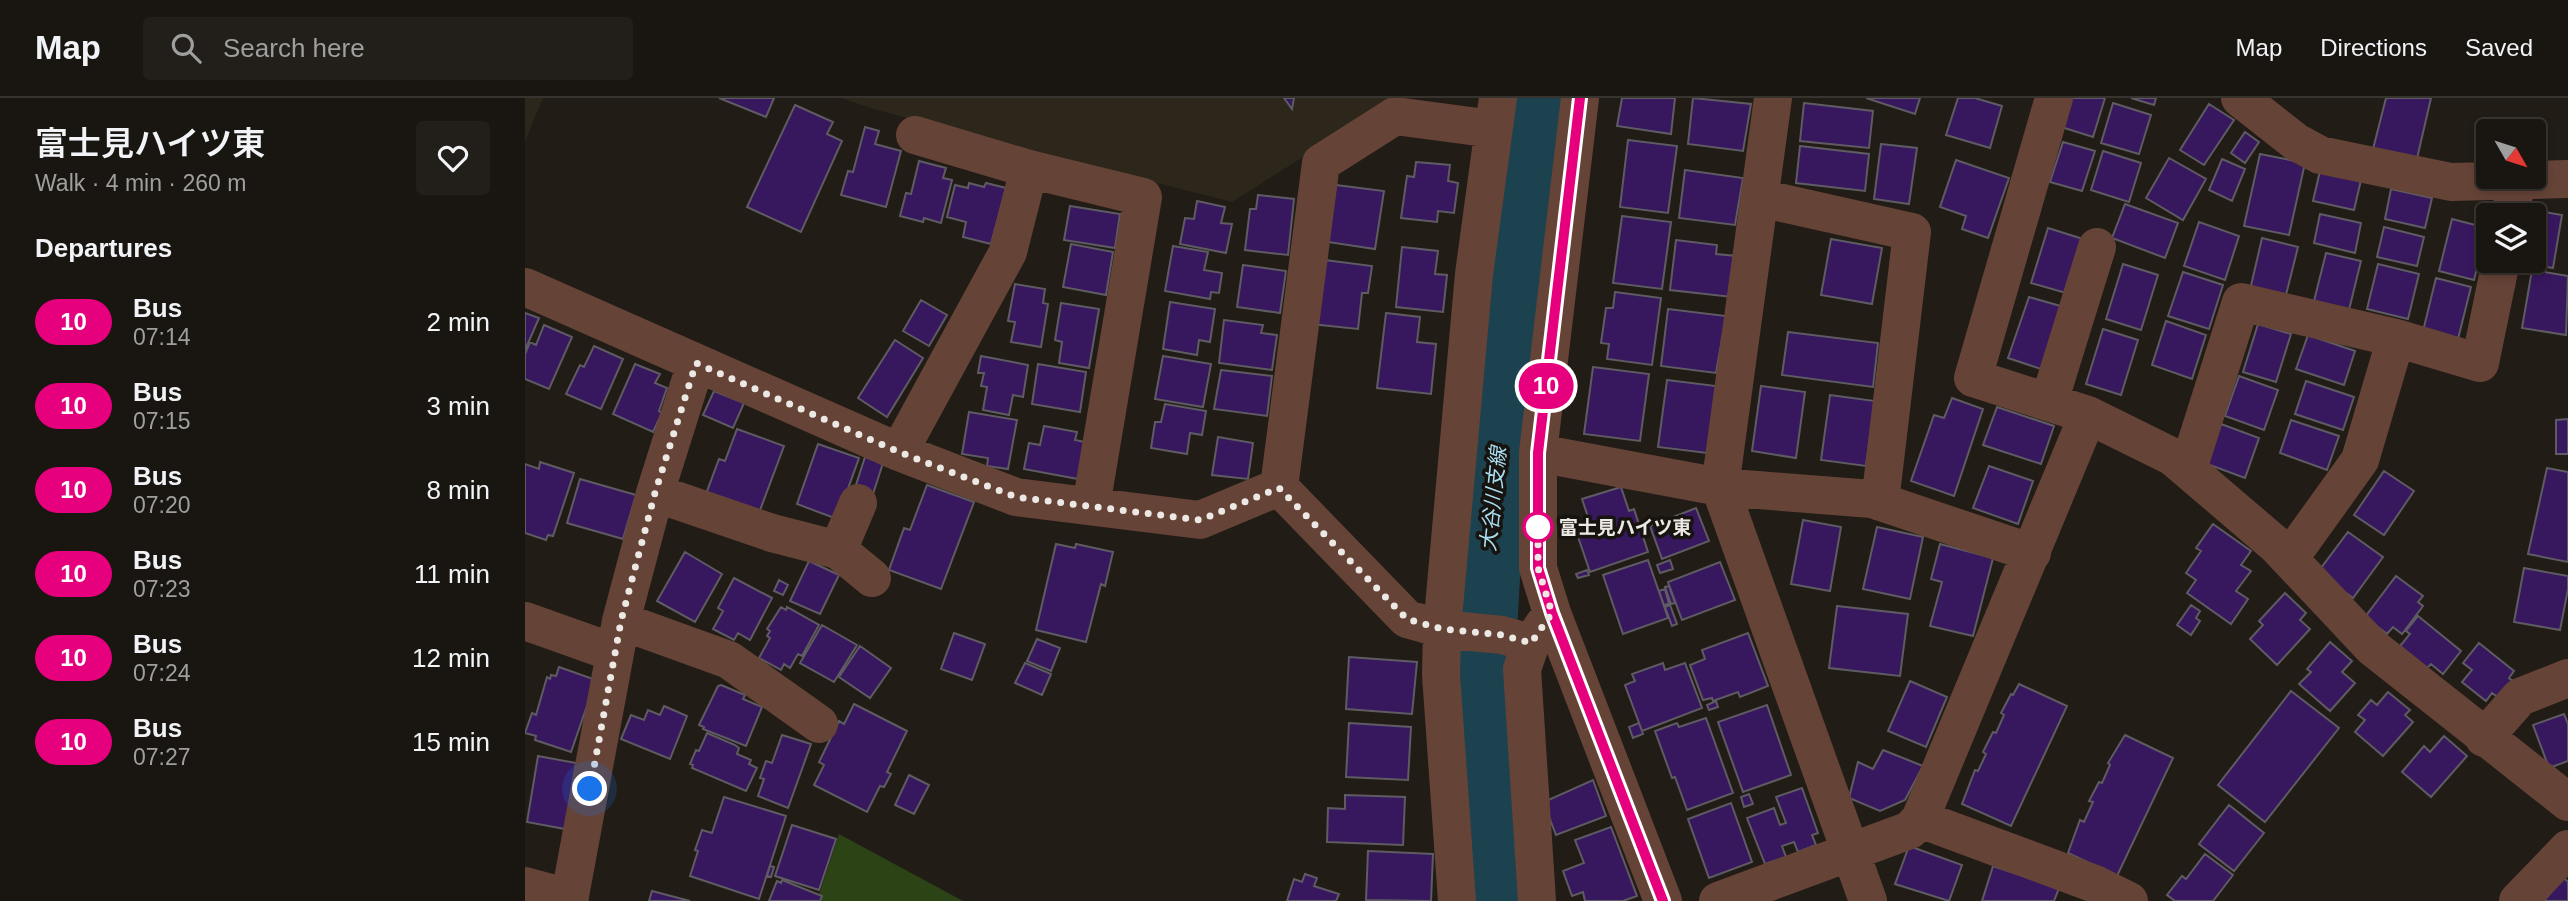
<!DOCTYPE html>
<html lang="en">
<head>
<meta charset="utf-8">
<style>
	:root { --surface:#191510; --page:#221e19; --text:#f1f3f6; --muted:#9f9f9f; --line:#373430 }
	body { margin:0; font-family:Arial,"Noto Sans JP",sans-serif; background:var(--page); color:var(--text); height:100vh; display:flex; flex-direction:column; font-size:26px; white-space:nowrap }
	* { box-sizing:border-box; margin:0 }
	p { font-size:23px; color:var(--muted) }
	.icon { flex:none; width:38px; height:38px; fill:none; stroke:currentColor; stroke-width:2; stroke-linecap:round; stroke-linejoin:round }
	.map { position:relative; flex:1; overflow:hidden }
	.drawer { display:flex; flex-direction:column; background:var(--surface); width:525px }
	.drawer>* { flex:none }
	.badge { padding:0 14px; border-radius:23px; font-size:24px; line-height:46px }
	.needle { width:46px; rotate:129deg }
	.buttons { position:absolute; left:1951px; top:21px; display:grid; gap:14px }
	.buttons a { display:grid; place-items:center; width:70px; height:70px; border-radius:7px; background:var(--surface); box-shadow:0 4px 10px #0003,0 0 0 2px var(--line); font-size:35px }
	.you { position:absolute; width:35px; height:35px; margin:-18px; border:5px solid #fff; border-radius:50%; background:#1a73e8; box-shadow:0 0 0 10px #1a73e833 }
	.map>.badge { position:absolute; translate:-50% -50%; box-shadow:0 0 0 4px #fff }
	h2 { padding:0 35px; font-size:26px; line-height:63px }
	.round { display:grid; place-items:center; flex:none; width:74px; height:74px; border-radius:7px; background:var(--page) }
	.overview { display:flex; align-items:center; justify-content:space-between; height:119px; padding:0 35px }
	h1 { font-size:33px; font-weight:600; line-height:52px }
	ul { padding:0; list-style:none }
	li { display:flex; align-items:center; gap:21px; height:84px; padding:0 35px }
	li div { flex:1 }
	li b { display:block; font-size:26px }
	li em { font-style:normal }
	li .badge { min-width:77px; font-weight:700; text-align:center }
	header { display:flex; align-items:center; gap:42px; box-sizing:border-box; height:98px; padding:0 35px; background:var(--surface); border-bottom:2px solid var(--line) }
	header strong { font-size:33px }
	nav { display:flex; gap:38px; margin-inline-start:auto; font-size:24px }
	.search { width:490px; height:63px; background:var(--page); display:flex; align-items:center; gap:18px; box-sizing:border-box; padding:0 24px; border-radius:7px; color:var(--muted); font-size:26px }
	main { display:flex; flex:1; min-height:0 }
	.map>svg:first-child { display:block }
</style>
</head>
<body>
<header>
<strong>Map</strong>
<div class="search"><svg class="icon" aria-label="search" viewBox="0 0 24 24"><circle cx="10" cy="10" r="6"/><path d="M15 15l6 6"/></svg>Search here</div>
<nav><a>Map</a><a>Directions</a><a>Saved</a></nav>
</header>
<main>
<section class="drawer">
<div class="overview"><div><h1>富士見ハイツ東</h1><p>Walk · 4 min · 260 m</p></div><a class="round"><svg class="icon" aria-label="heart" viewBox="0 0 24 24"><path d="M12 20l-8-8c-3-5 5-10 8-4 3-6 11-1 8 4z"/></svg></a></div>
<h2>Departures</h2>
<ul>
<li><span class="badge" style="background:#e6007e;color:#fff">10</span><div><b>Bus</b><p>07:14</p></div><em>2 min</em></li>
<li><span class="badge" style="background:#e6007e;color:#fff">10</span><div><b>Bus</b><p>07:15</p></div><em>3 min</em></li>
<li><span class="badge" style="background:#e6007e;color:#fff">10</span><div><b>Bus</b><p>07:20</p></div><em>8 min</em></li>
<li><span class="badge" style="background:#e6007e;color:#fff">10</span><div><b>Bus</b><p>07:23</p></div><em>11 min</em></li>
<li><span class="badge" style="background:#e6007e;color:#fff">10</span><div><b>Bus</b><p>07:24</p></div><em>12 min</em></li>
<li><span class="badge" style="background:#e6007e;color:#fff">10</span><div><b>Bus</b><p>07:27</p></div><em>15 min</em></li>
</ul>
</section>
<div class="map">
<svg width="2043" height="803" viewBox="0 0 2043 803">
	<rect width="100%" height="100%" fill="#211c16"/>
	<path fill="#2d261b" d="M 0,0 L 18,0 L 0,43 Z
		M 317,0 L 867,0 L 868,2 L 707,104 L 476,46 L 345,10 Z"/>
	<path fill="#2b4315" d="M 314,736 L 438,803 L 292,803 Z"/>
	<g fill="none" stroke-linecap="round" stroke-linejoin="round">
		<path stroke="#1d424f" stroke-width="70" d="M 976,803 L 955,567 L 963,427 L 1014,0"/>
	</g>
	<path fill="#37175e" stroke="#5e5b63" stroke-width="2" d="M 194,0 L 249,0 L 241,19 Z
		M 759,0 L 769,0 L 767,11 Z
		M 1097,0 L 1150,0 L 1146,36 L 1092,28 Z
		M 1168,0 L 1226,6 L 1218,53 L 1163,46 Z
		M 1341,0 L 1395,0 L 1390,16 Z
		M 1433,0 L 1450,0 L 1477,8 L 1465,50 L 1421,37 Z
		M 1538,0 L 1580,0 L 1568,39 L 1530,27 Z
		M 1606,0 L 1631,0 L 1629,7 Z
		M 1861,0 L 1906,0 L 1891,65 L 1847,55 Z
		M 1279,5 L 1348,13 L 1344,50 L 1275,43 Z
		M 1588,5 L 1626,17 L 1614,56 L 1576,45 Z
		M 1684,6 L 1709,22 L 1679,67 L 1655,52 Z
		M 270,7 L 308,24 L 302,36 L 317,43 L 276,134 L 222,109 Z
		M 340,29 L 354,33 L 350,46 L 376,53 L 361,109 L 316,97 L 323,73 L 328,74 Z
		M 1720,34 L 1734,44 L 1720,65 L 1706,55 Z
		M 1103,42 L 1152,48 L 1143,115 L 1095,109 Z
		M 1538,44 L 1570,53 L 1557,93 L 1525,84 Z
		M 1356,46 L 1392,50 L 1384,106 L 1349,101 Z
		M 1275,48 L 1344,56 L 1340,93 L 1271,85 Z
		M 1578,53 L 1616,65 L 1604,104 L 1566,92 Z
		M 1735,56 L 1780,65 L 1764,137 L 1719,128 Z
		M 1644,60 L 1681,81 L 1658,122 L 1621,100 Z
		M 1697,61 L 1720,71 L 1707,103 L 1684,92 Z
		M 1431,62 L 1484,80 L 1463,140 L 1437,131 L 1441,118 L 1415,109 Z
		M 394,63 L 421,70 L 418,80 L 427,82 L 416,125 L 399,120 L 398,124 L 375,118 L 381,95 L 386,96 Z
		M 891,64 L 925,67 L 923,83 L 933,85 L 929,115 L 913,113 L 912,124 L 876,120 L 882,78 L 889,79 Z
		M 1160,72 L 1218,80 L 1210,127 L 1154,120 Z
		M 1795,73 L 1836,82 L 1829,112 L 1788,103 Z
		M 444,85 L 459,89 L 461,85 L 481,90 L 466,146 L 438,139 L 441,124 L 422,119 L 430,87 L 443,90 Z
		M 811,87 L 859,93 L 850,151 L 803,144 Z
		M 1866,91 L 1907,100 L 1900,130 L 1860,121 Z
		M 733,97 L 769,101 L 763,157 L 720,152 L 725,111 L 731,111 Z
		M 672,103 L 700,109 L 696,125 L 707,126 L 701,155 L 655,146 L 660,120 L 669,121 Z
		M 1600,106 L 1653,125 L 1640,160 L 1587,140 Z
		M 545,108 L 595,116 L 590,150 L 539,142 Z
		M 2001,111 L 2037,117 L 2028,170 L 1992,164 L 2009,163 L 2009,117 L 2000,117 Z
		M 1795,116 L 1836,125 L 1830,155 L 1789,145 Z
		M 1097,118 L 1146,124 L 1137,191 L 1088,185 Z
		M 1927,121 L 1962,130 L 1949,182 L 1914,173 Z
		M 1674,124 L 1714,138 L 1700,182 L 1659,168 Z
		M 1859,129 L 1899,139 L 1892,168 L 1852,159 Z
		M 1523,130 L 1558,141 L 1541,195 L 1506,185 Z
		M 1737,140 L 1773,149 L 1760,201 L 1725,192 Z
		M 1306,141 L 1357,150 L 1347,206 L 1296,197 Z
		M 1151,142 L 1192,147 L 1191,156 L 1212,158 L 1207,199 L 1145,192 Z
		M 546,146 L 588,154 L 581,197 L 538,189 Z
		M 648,148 L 683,154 L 679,172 L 697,175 L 694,195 L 686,194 L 685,201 L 640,193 Z
		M 877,149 L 913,153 L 910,176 L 922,177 L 918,214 L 871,209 Z
		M 1801,155 L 1836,163 L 1823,216 L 1788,207 Z
		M 800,162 L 847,168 L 843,195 L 837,195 L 833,231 L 786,226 Z
		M 1598,166 L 1633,177 L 1616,232 L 1581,221 Z
		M 1853,166 L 1894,176 L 1883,221 L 1842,211 Z
		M 718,167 L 761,173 L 755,215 L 712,209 Z
		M 2007,172 L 2043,178 L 2041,237 L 1997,230 Z
		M 1658,174 L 1698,187 L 1684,231 L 1643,218 Z
		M 1911,180 L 1946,189 L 1933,241 L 1898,233 Z
		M 490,186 L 520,191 L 518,205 L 523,206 L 516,249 L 486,244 L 490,224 L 483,223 Z
		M 1090,194 L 1136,200 L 1127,267 L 1082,261 L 1084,246 L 1076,245 L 1081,210 L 1088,210 Z
		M 1504,199 L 1539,209 L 1519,272 L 1483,260 Z
		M 396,202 L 422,217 L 404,248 L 378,233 Z
		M 645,204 L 690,211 L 685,244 L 674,242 L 672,257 L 638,251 Z
		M 536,205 L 574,211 L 564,270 L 534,265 L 537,244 L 530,242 Z
		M 1143,211 L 1201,218 L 1191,275 L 1136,268 Z
		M 0,215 L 14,220 L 0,252 Z
		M 861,215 L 895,219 L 892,244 L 911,246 L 906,296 L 852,290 Z
		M 699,222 L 738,227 L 736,235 L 752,237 L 747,272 L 694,265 Z
		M 1641,223 L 1681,237 L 1667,281 L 1627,267 Z
		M 1733,226 L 1766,236 L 1751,284 L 1718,274 Z
		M 19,227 L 47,239 L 24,291 L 0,281 L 0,256 L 5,244 L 11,247 Z
		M 1578,231 L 1613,242 L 1596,297 L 1561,286 Z
		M 1263,234 L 1353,245 L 1348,289 L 1257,277 Z
		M 1783,237 L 1830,253 L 1819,287 L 1771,271 Z
		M 370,242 L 398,260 L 362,319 L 333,300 Z
		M 69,248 L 98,261 L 76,311 L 41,296 L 55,267 L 59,269 Z
		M 456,258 L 503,267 L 498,299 L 488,297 L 484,317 L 458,312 L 462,289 L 456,288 L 459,275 L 453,275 Z
		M 638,258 L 686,266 L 678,309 L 630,301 Z
		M 110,266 L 135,276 L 130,285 L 142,290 L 134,313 L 137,315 L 128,334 L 88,316 Z
		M 513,266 L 561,274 L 555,314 L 507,306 Z
		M 1068,269 L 1124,276 L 1115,343 L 1059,336 Z
		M 696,272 L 747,278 L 742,318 L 689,311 Z
		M 1714,278 L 1753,292 L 1739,332 L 1700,318 Z
		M 1142,282 L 1191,288 L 1182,355 L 1133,349 Z
		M 1781,283 L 1829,299 L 1818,332 L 1770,316 Z
		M 1236,288 L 1280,294 L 1271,360 L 1227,353 Z
		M 189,293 L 219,305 L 208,330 L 178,317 Z
		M 1305,297 L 1350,303 L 1341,368 L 1296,362 Z
		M 1427,300 L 1458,311 L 1429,398 L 1386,383 L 1409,317 L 1419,320 Z
		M 640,306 L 681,313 L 677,337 L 665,335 L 662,356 L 626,350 L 630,324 L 636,324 Z
		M 1472,309 L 1529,328 L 1516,366 L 1458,347 Z
		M 444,314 L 492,322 L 483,371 L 462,368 L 463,360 L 437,356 Z
		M 2043,321 L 2043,356 L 2031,356 L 2031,322 Z
		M 1766,322 L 1814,338 L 1802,372 L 1755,355 Z
		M 1696,326 L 1734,340 L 1720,380 L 1682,366 Z
		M 519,328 L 552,334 L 550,342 L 560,344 L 553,381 L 499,371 L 504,345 L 515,347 Z
		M 212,331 L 259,348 L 234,415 L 181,396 L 194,361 L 200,363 Z
		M 693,339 L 728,345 L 723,381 L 687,377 Z
		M 293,346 L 334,360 L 312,421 L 272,406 Z
		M 340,359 L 358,365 L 348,396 L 330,390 Z
		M 15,364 L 49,375 L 28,438 L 23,437 L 21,442 L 0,435 L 0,366 L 14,371 Z
		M 1464,368 L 1508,383 L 1493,426 L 1448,410 Z
		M 2022,370 L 2043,374 L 2043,464 L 2003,456 Z
		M 1859,373 L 1889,393 L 1859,437 L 1829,417 Z
		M 55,381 L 111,397 L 98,441 L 42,425 Z
		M 402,387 L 449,404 L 416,491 L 364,472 L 379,430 L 385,432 Z
		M 1096,389 L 1104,413 L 1109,411 L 1123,454 L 1065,474 L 1050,430 L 1065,425 L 1057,401 Z
		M 1171,410 L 1184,443 L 1137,461 L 1125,428 Z
		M 1278,422 L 1316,429 L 1305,493 L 1266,486 Z
		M 1688,426 L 1726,453 L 1716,467 L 1726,473 L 1711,493 L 1723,501 L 1706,526 L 1662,495 L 1671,482 L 1661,475 L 1676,453 L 1671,450 Z
		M 1352,429 L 1398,439 L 1385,501 L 1338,491 Z
		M 1823,434 L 1858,459 L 1828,500 L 1793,474 Z
		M 531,446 L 550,450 L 551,446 L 588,454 L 580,488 L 576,486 L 561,544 L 511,532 Z
		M 1415,446 L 1468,460 L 1448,538 L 1405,528 L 1417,484 L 1406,481 Z
		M 160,454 L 197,476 L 170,524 L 132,503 Z
		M 1123,462 L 1143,520 L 1098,536 L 1078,477 Z
		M 1145,462 L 1148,471 L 1135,475 L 1132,467 Z
		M 284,463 L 314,477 L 295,516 L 265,503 Z
		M 1195,464 L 1210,502 L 1157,522 L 1143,484 Z
		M 1999,470 L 2043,478 L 2043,491 L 2035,532 L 1989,524 Z
		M 1062,472 L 1064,477 L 1053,480 L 1051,476 Z
		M 1871,478 L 1898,498 L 1893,504 L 1898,508 L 1877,536 L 1868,529 L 1862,536 L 1840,519 Z
		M 209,480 L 247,500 L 225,542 L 213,535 L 209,542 L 188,531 L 198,513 L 193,510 Z
		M 254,482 L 263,487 L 258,497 L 249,493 Z
		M 1144,488 L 1150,505 L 1146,506 L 1140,489 Z
		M 1140,491 L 1144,506 L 1139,507 L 1134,493 Z
		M 1760,495 L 1781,515 L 1775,522 L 1785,531 L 1752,567 L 1725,541 L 1738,527 L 1734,523 Z
		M 1145,507 L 1152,526 L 1147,528 L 1140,509 Z
		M 1666,507 L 1675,513 L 1671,520 L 1675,523 L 1666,537 L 1652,527 Z
		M 1312,508 L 1383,516 L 1375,578 L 1304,570 Z
		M 256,509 L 261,512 L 262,509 L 294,527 L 277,558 L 273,556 L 265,570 L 259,566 L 256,572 L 234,560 L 245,540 L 242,538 L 245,533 L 242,531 Z
		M 1893,518 L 1936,553 L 1918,576 L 1906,566 L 1902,570 L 1875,548 L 1885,536 L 1881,533 Z
		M 297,527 L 332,547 L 309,584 L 275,565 Z
		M 429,535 L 460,546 L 447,582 L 416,571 Z
		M 1223,535 L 1243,588 L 1215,599 L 1213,594 L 1188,603 L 1187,600 L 1178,602 L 1165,567 L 1180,561 L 1177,552 Z
		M 512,541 L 535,550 L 526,573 L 502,563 Z
		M 1805,544 L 1827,563 L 1817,574 L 1830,585 L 1805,613 L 1774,586 L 1786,574 L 1782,571 Z
		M 1954,545 L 1989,573 L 1984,580 L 1989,584 L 1975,601 L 1967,595 L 1961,603 L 1937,584 L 1947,572 L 1938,565 Z
		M 335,548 L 366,570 L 345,600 L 314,579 Z
		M 824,559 L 892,564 L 887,616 L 821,611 Z
		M 500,565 L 526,576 L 517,597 L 490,585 Z
		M 1138,565 L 1140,572 L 1160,565 L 1177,610 L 1117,633 L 1100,587 L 1110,583 L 1107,576 Z
		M 34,569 L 71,582 L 46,654 L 10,642 L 11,638 L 0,635 L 7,615 L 11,617 L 22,579 L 25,581 L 26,577 L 31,578 Z
		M 1385,583 L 1422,599 L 1401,649 L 1363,633 Z
		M 1494,586 L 1542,608 L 1486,728 L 1437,706 L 1450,672 L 1453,673 L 1461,656 L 1458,654 L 1468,634 L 1471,635 L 1479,617 L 1476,615 L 1486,596 L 1488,597 Z
		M 196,587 L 220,597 L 218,601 L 237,609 L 221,648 L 178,631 L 179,629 L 174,627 L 193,588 Z
		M 1766,593 L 1814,630 L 1740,724 L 1693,687 Z
		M 1863,594 L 1885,612 L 1880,617 L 1888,624 L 1858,658 L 1830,634 L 1840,622 L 1833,617 L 1846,602 L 1852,607 Z
		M 1191,603 L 1193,609 L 1184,612 L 1182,607 Z
		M 329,606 L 382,633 L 362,674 L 366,676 L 359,689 L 355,688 L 342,714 L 289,687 L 299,667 L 294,664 L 314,623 L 319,626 Z
		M 1242,607 L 1266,677 L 1218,694 L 1193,624 Z
		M 139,608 L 162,618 L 145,661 L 96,641 L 106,617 L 119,622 L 123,612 L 135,617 Z
		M 2039,616 L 2043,626 L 2043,663 L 2024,670 L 2008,627 Z
		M 1181,620 L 1208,695 L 1162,712 L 1150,679 L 1147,680 L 1130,633 L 1152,625 L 1154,629 Z
		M 824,625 L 886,629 L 883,682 L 821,679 Z
		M 1114,625 L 1118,636 L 1108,640 L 1104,629 Z
		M 182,635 L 210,647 L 214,650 L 212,656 L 226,662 L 224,666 L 232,670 L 221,693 L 167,670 L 168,667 L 165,666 L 171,652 L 174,653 Z
		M 257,637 L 286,646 L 263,710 L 233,698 L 239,681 L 235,680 L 241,663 L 247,665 Z
		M 1600,637 L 1648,660 L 1592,778 L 1543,755 L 1555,722 L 1559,724 L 1568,704 L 1564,703 L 1574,684 L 1577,685 L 1585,667 L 1583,665 Z
		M 1919,638 L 1942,658 L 1906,699 L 1877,674 L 1899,648 L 1905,654 Z
		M 1358,652 L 1398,668 L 1380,702 L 1355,713 L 1324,700 L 1333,664 L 1348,671 Z
		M 13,658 L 51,665 L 40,731 L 2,724 Z
		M 384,677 L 404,687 L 389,716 L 370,707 Z
		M 1068,682 L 1081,718 L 1031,737 L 1023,716 L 1021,703 Z
		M 1277,690 L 1293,735 L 1287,737 L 1291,747 L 1273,754 L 1269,744 L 1257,748 L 1261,759 L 1240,766 L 1222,720 L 1249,710 L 1255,727 L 1261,725 L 1251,699 Z
		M 1224,696 L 1228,706 L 1219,709 L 1216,699 Z
		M 820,697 L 880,699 L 878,747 L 802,744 L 803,710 L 820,711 Z
		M 199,699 L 261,718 L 234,801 L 165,778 L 173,753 L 170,752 L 177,732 L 187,735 Z
		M 1206,705 L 1227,764 L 1184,780 L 1163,721 Z
		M 1704,707 L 1739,735 L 1709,773 L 1674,746 Z
		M 267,727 L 311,741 L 294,792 L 250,778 Z
		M 1086,729 L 1112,798 L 1098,803 L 1060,803 L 1058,794 L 1047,798 L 1038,773 L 1059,765 L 1050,742 Z
		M 1384,748 L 1437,767 L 1424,803 L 1370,786 Z
		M 843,753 L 908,756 L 906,803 L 841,802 Z
		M 1680,756 L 1708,777 L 1688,803 L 1650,803 L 1642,797 L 1657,778 L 1661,781 Z
		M 245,768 L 249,769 L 246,779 L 242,778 Z
		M 1468,768 L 1534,790 L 1529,803 L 1457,803 Z
		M 780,776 L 792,780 L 789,788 L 814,796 L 811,803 L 762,803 L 769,781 L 777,784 Z
		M 2038,779 L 2043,784 L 2043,803 L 2019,803 Z
		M 257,782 L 297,798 L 295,803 L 244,803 L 252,783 L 256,785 Z
		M 127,793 L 165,803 L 124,803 Z"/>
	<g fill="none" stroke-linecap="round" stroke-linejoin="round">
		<path stroke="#664337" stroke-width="38" d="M 1055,0 L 1013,355 L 1013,470 L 1027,515 L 1138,803
			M 1248,0 L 1195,389 L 1343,803
			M 1529,0 L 1448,280 L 1563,317 L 1648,359 L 1751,447 L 1847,549 L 2043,704
			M 1715,0 L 1771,44 L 1795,57 L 1926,84 L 2043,81
			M 390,37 L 504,71
			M 1235,100 L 1387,134 L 1355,404
			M 1985,117 L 1992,83
			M 0,189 L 374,354 L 491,399 L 675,422 L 754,389 L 882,521 L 917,531 L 977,537 L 1006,545
			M 1871,240 L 1955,265 L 1976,163
			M 1524,304 L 1572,149
			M 374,354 L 483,154 L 504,71 L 618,99 L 566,408
			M 1013,355 L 1195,389 L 1347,401 L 1507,455
			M 1663,371 L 1716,204 L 1871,240 L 1835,362 L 1764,461
			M 754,389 L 796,65 L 870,18 L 968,31
			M 130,395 L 247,435 L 313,452 L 347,480
			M 313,452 L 333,405
			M 0,523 L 90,555
			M 96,523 L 204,562 L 294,626
			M 1959,640 L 1995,599 L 2043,580
			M 1395,721 L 1570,786 L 1604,803
			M 0,788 L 45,800
			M 44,803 L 96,523 L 130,395 L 171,265
			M 932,803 L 916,577 L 917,531 L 949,176 L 973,0
			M 1012,803 L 997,571 L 1006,545 L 1020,525
			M 1193,803 L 1385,732 L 1395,721 L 1563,317
			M 1993,803 L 2043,751"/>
	</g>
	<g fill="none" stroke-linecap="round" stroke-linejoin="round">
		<defs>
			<path id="line" d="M 1055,0 L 1013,355 L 1013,470 L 1027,515 L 1138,803"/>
		</defs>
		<use href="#line" stroke="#fff" stroke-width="16"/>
		<use href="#line" stroke="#e6007e" stroke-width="10"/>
		<path stroke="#ece9e5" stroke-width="7" stroke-dasharray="0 12.6" d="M 65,691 L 96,523 L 130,395 L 171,265 L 374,354 L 491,399 L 675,422 L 754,390 L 882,521 L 917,531 L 977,537 L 1006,545 L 1027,515 L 1013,470 L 1013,424 L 1013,429"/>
	</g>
	<circle fill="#fff" stroke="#e6007e" stroke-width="3.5" cx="1013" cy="429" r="14"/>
	<g text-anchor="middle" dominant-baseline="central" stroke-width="7" stroke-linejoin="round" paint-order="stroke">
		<g font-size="19" font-weight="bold" fill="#ece9e5" stroke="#17130e" text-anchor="start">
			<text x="1034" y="429">富士見ハイツ東</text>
		</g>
		<g font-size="21" font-style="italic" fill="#a9ddf1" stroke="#17130e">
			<text transform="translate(968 401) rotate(-84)">大谷川支線</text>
		</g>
	</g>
</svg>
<div class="buttons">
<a><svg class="needle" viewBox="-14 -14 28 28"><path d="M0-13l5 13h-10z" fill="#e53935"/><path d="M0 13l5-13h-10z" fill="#9f9f9f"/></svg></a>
<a><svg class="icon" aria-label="layers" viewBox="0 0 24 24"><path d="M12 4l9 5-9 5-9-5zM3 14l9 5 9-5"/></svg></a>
</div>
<div class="you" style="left:65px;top:691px"></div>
<b class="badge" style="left:1021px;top:288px;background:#e6007e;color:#fff">10</b>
</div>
</main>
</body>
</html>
